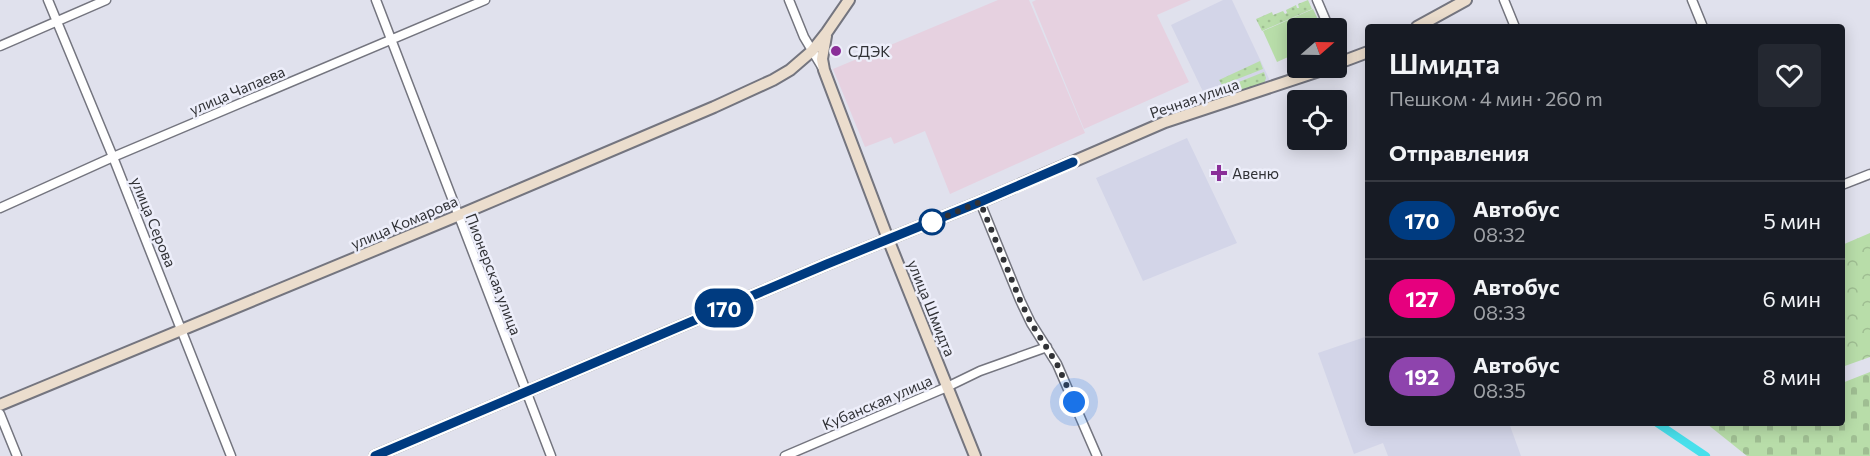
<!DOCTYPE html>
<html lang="ru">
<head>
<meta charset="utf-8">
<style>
	:root { --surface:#171b24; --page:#242831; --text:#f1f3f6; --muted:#9ea1a6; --line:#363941 }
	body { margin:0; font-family:Commissioner,sans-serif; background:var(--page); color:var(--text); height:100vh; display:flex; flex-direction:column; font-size:22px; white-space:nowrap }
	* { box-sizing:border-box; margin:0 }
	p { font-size:20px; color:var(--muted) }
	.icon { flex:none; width:33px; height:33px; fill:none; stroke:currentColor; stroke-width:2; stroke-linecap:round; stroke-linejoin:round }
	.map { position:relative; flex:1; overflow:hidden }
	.details { position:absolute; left:1365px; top:24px; width:480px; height:402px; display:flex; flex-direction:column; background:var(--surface); border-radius:6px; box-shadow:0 3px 15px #0003 }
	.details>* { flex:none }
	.badge { padding:0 12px; border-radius:20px; font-size:21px; line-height:39px }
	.needle { width:39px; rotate:70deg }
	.buttons { position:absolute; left:1287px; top:18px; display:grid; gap:12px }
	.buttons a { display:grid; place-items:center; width:60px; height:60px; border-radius:6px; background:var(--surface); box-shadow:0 3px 15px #0003; font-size:30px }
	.you { position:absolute; width:30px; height:30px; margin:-15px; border:4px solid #fff; border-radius:50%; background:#1a73e8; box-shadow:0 0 0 9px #1a73e833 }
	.map>.badge { position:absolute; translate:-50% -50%; box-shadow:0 0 0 3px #fff }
	h2 { padding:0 24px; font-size:22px; line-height:54px }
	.round { display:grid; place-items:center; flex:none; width:63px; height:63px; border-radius:6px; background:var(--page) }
	.summary { display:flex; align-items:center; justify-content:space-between; height:102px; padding:0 24px }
	h1 { font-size:28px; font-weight:600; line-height:45px }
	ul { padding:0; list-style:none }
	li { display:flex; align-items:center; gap:18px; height:78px; padding:0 24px; border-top:2px solid var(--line) }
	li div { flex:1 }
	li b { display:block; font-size:22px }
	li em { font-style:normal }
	li .badge { min-width:66px; font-weight:700; text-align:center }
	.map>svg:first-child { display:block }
</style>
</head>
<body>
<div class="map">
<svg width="1870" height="456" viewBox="0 0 1870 456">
	<defs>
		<pattern id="green-dots" width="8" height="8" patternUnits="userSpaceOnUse" patternTransform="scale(1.5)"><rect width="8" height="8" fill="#b8dda9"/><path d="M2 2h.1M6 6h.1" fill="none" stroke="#9fbe92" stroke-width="1.8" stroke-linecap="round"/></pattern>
		<pattern id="forest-crowns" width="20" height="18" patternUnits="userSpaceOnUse" patternTransform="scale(1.5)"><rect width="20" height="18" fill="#b8dda9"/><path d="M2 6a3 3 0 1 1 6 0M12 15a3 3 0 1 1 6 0" fill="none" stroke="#9fbe92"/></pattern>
		<pattern id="cemetery-stones" width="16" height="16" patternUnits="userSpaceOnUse" patternTransform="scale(1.5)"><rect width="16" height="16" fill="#b8dda9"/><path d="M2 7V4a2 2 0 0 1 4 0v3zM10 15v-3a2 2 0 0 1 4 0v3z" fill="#9fbe92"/></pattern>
	</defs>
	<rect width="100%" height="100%" fill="#e0e1ed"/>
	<path fill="#d3d5e8" d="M 1223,0 L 1232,0 L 1272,85 L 1208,102 L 1171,25 Z
		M 1187,138 L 1237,243 L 1143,281 L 1096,178 Z
		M 1368,336 L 1368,423 L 1509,423 L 1521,456 L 1388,456 L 1383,443 L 1354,454 L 1318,353 Z"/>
	<path fill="#e6d1e0" d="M 998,0 L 1029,0 L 1085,133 L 950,194 L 925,131 L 894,144 L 891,137 L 865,147 L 833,69 Z
		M 1036,0 L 1191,0 L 1157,15 L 1189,82 L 1084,129 L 1032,2 Z"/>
	<path fill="url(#green-dots)" d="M 1308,0 L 1312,9 L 1262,31 L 1256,19 L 1272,12 L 1273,15 L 1283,11 L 1285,14 L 1287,13 L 1286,10 L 1296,5 L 1297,8 L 1299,8 L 1298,4 Z
		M 1260,61 L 1263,69 L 1222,85 L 1219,80 Z
		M 1264,72 L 1266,78 L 1264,84 L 1218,97 L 1221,89 Z"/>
	<path fill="url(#forest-crowns)" d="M 1870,233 L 1870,357 L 1842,367 L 1842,245 Z"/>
	<path fill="url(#cemetery-stones)" d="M 1870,372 L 1870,456 L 1747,456 L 1707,424 L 1842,423 L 1842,383 Z"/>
	<path fill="#b8dda9" d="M 1313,9 L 1322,28 L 1298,28 L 1297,53 L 1277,62 L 1263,31 Z"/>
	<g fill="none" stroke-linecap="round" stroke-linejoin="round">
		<path stroke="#48e0ec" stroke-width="8" d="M 1657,423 L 1706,456"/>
		<defs>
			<path id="street" d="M 48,0 L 113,157 L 231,456
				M 376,0 L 551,456
				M 789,0 L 804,37 L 822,67
				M 1317,0 L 1329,28
				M 1504,0 L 1515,27
				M 1692,0 L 1703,27
				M 0,46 L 106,0
				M 1336,47 L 1343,62
				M 1842,185 L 1870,174
				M 980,202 L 1020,300 L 1031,323 L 1057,364 L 1097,456
				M 0,208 L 113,157 L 485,0
				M 0,414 L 17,456
				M 785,456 L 947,387 L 980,371 L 1047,347"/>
			<path id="secondary" d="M 1417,27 L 1466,0
				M 826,36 L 822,59 L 824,70 L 888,239 L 975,456
				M 1336,64 L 1368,52
				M 0,405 L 457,216 L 714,107 L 773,80 L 790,70 L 812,51 L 827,32 L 849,0
				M 375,456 L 827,264 L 980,202 L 1165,122 L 1328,68"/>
		</defs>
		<use href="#street" stroke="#74757f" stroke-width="11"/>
		<use href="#secondary" stroke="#74757f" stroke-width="14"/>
		<use href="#street" stroke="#fff" stroke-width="8"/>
		<use href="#secondary" stroke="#ebddcd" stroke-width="10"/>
	</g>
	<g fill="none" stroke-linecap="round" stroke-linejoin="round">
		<defs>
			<path id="line" d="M 375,456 L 827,264 L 980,202 L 1073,162"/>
		</defs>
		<use href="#line" stroke="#fff" stroke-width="14"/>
		<use href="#line" stroke="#003b80" stroke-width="9"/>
		<path stroke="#313236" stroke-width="6" stroke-dasharray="0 10.8" d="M 932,222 L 925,225 L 980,202 L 1020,300 L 1031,323 L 1057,364 L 1074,402"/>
	</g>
	<g fill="#8a2e98" stroke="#edeefa" stroke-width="2">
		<circle cx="836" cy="51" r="6"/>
		<path d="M1216 164h6v6h6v6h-6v6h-6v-6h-6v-6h6z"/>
	</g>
	<circle fill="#fff" stroke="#003b80" stroke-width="3" cx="932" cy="222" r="12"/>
	<g text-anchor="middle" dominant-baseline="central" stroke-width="5" stroke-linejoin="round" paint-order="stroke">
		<g font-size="15" fill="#313236" stroke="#edeefa" text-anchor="start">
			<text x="848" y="51">СДЭК</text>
			<text x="1232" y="173">Авеню</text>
		</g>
		<g font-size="15" fill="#313236" stroke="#edeefa">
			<text transform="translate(237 90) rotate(-23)">улица Чапаева</text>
			<text transform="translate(1194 98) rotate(-19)">Речная улица</text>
			<text transform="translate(154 222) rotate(68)">улица Серова</text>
			<text transform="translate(404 222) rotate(-23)">улица Комарова</text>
			<text transform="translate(494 274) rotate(69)">Пионерская улица</text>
			<text transform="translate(932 308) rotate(68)">улица Шмидта</text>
			<text transform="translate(877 402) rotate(-23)">Кубанская улица</text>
		</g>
	</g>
</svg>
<div class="buttons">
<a><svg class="needle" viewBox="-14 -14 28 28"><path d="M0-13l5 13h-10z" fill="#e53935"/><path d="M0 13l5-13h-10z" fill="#9ea1a6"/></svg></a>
<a><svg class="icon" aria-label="locate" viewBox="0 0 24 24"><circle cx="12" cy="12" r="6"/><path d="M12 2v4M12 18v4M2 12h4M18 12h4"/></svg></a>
</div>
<div class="you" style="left:1074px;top:402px"></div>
<b class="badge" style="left:724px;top:308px;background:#003b80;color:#fff">170</b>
<section class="details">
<div class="summary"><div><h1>Шмидта</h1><p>Пешком · 4 мин · 260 m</p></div><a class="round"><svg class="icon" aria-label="heart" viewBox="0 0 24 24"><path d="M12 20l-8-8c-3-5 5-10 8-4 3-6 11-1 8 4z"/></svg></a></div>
<h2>Отправления</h2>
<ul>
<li><span class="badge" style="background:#003b80;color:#fff">170</span><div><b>Автобус</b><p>08:32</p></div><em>5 мин</em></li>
<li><span class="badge" style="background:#e6007e;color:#fff">127</span><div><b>Автобус</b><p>08:33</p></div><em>6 мин</em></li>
<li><span class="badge" style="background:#8e44ad;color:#fff">192</span><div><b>Автобус</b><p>08:35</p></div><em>8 мин</em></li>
</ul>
</section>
</div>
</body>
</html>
